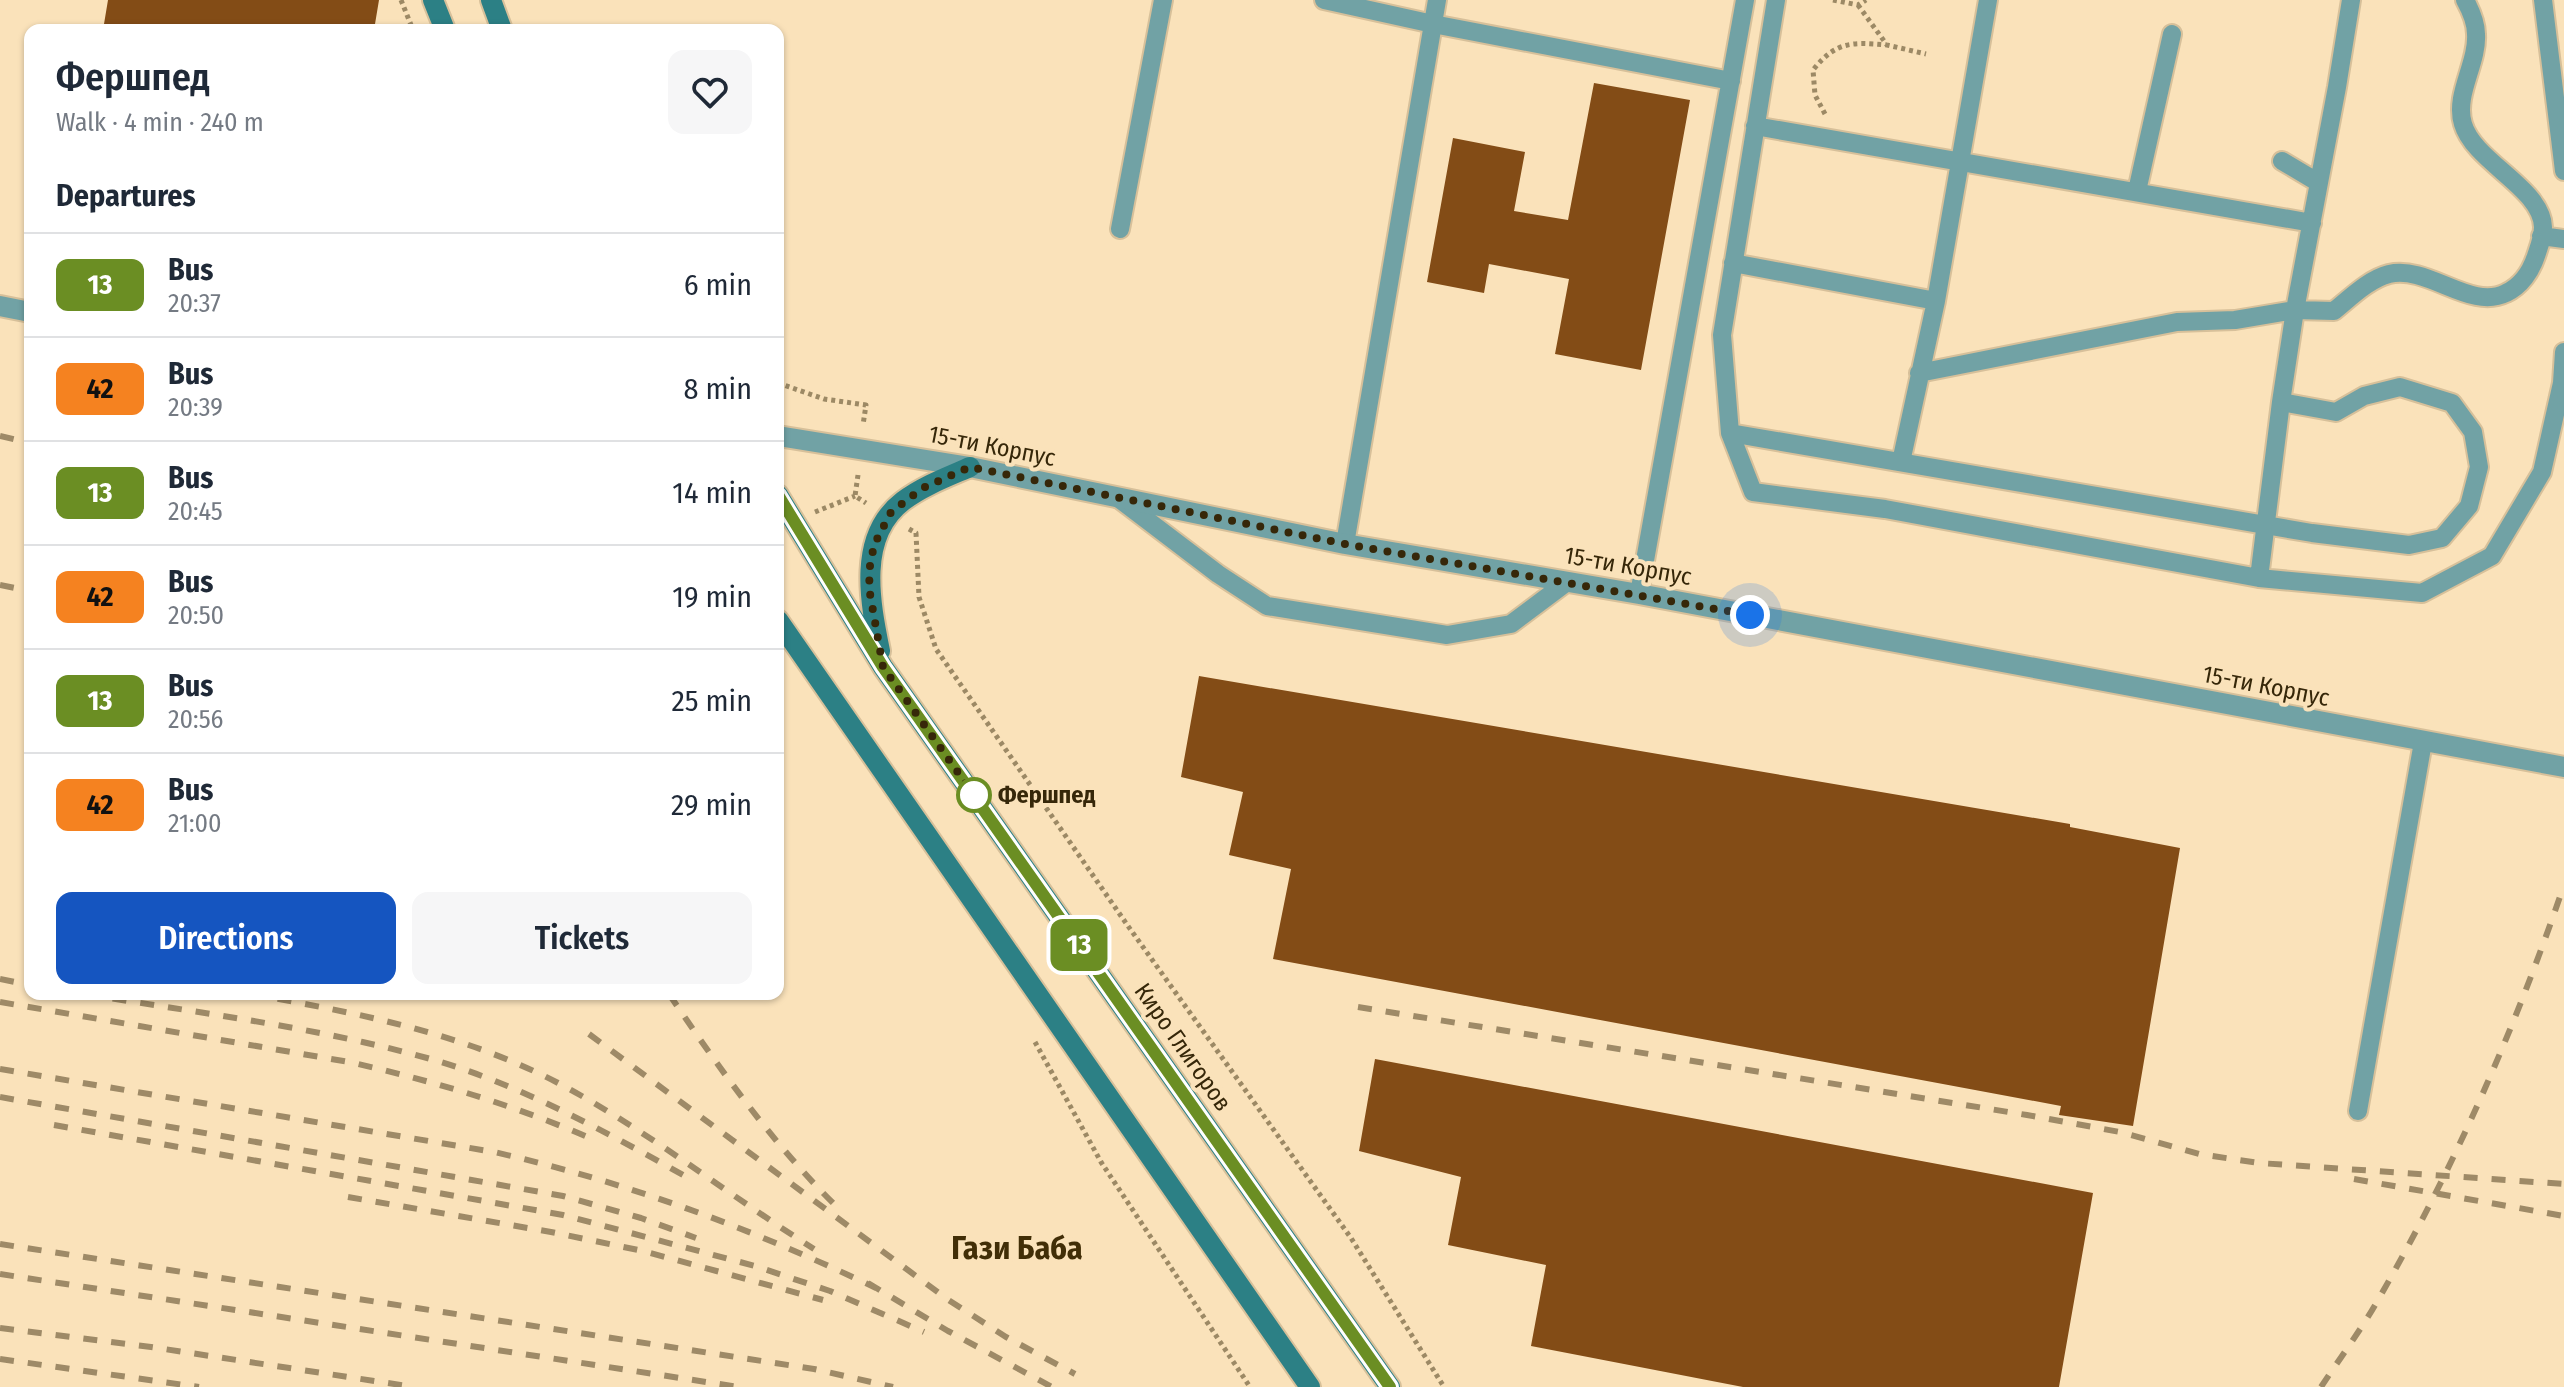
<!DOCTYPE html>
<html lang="en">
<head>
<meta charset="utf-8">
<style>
	:root { --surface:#fff; --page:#f6f6f7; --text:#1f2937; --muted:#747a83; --line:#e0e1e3; --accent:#1555c0 }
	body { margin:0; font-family:"Fira Sans Condensed",sans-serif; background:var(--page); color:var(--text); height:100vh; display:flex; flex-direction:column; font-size:30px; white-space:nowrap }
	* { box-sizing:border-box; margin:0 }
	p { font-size:26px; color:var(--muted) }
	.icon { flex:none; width:44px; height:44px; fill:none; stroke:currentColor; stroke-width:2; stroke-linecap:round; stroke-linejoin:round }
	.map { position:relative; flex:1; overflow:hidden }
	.drawer { position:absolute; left:24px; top:24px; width:760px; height:976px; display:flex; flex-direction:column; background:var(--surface); border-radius:16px; box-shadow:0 2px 6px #0004 }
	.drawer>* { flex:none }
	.badge { padding:0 16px; border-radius:12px; font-size:28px; line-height:52px }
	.you { position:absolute; width:40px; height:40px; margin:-20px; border:6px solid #fff; border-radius:50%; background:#1a73e8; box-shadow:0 0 0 12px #1a73e833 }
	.map>.badge { position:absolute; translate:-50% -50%; box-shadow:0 0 0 4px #fff }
	h2 { padding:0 32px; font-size:30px; line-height:72px }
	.round { display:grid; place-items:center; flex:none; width:84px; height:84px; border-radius:16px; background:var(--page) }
	.summary { display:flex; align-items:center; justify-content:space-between; height:136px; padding:0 32px }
	h1 { font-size:38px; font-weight:600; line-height:60px }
	.action { display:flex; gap:16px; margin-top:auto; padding:16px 32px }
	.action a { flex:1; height:92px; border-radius:16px; background:var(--accent); color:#fff; font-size:32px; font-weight:600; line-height:92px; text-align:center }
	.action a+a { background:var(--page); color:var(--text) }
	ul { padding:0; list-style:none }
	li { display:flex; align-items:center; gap:24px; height:104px; padding:0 32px; border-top:2px solid var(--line) }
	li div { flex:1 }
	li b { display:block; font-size:30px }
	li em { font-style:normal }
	li .badge { min-width:88px; font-weight:700; text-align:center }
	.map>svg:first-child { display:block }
</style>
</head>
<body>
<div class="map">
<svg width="2564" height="1387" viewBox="0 0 2564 1387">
	<rect width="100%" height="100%" fill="#fae2ba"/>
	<path fill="#834c16" d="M 108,0 L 379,0 L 374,30 L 103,30 Z
		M 1594,83 L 1690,100 L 1641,370 L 1555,354 L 1569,279 L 1489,264 L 1484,293 L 1427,282 L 1453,138 L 1525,152 L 1514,211 L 1568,220 Z
		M 1199,676 L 2070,824 L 2070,827 L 2180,848 L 2133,1126 L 2059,1115 L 2061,1106 L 1273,959 L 1291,869 L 1229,855 L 1243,792 L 1181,777 Z
		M 1375,1059 L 2093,1193 L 2059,1387 L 1743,1387 L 1531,1346 L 1546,1265 L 1448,1245 L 1461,1177 L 1359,1151 Z"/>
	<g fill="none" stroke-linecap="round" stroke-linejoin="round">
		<defs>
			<path id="lane" d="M 1324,0 L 1433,24 L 1731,81
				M 1776,0 L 1722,335 L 1730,433 L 1753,492 L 1885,509 L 2259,578 L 2422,593 L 2492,556 L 2542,472 L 2562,383 L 2564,352
				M 2543,0 L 2564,171
				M 1755,126 L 2312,223
				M 2282,161 L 2319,183
				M 2137,191 L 2172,34
				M 1120,229 L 1163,0
				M 2541,236 L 2564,239
				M 1733,263 L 1936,301
				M 1919,373 L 2177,322 L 2235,320 L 2295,310 L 2337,87 L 2351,0
				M 1730,433 L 2312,533 L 2409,545 L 2442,538 L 2469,506 L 2479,467 L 2473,432 L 2452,403 L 2400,387 L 2364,396 L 2336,412 L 2281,402 L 2295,310 L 2334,311 C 2350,298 2369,279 2389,274 C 2429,265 2470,311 2506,293 C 2521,286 2531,271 2536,256 C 2539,247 2543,237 2543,227 C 2542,188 2474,162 2463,124 C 2454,95 2478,63 2476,34 C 2476,22 2471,11 2465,0
				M 1901,462 L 1936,301 L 1988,0
				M 1118,498 L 1218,574 L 1267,606 L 1447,635 L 1511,624 L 1567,582
				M 1345,544 L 1437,0
				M 2259,578 L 2281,402
				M 1639,594 L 1745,0
				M 2358,1111 L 2423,742"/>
			<path id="street" d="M 0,306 L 30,312
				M 778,436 L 970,467 L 1345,544 L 1639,594 L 2564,767"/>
			<path id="secondary" d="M 433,0 L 445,30
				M 491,0 L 502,30
				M 778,495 L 883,667 L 1390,1387
				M 778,620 L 1310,1387
				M 880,651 C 870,602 857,536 903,501 C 923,486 947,477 970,467"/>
		</defs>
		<use href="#lane" stroke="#d7c09a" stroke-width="22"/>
		<use href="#street" stroke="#d7c09a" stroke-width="24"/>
		<use href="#secondary" stroke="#d7c09a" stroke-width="24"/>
		<path stroke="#9c8965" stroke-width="5" stroke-dasharray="4 4" stroke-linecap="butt" d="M 401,0 L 413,30
			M 1833,0 L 1858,5 L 1866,0
			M 1858,5 L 1887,45 L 1926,54
			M 1825,114 L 1815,95 L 1813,70 C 1836,41 1852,42 1887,45
			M 778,383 L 824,399 L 866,405 L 863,425
			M 858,475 L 855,496 L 866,503
			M 815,512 L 855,496
			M 909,529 L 916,533 L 919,597 L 936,649 L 1128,926 L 1351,1238 L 1444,1387
			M 1035,1042 L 1101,1162 L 1250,1387"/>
		<use href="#lane" stroke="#71a2a5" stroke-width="18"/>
		<use href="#street" stroke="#71a2a5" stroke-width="20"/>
		<use href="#secondary" stroke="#2c8085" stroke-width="20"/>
		<path stroke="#9e8a67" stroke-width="6" stroke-dasharray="14 14" stroke-linecap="butt" d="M 0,436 L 30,443
			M 0,585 L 30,591
			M 0,979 L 30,985
			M 85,994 C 199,1013 315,1027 427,1058 C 518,1083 610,1134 692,1180
			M 250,994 C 364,1014 478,1036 580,1095 C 661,1141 735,1199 814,1249
			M 669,994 C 719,1068 772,1143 836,1206
			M 0,1002 L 349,1062 C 434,1081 517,1106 597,1141
			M 1358,1007 L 2027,1115 L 2120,1132 L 2199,1154 L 2259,1163 L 2564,1184
			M 589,1034 L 947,1299 L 1006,1337 L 1075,1374
			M 0,1069 L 494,1152 C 630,1183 750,1228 876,1288
			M 0,1097 L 563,1196 L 641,1218 L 696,1238
			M 54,1125 L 563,1215 L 755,1266 L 830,1291 L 924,1332
			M 2354,1179 L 2564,1216
			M 348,1197 L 551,1232 L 643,1251 L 823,1300
			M 0,1244 L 814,1369 L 893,1387
			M 0,1274 L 739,1387
			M 868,1283 L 948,1331 L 1052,1387
			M 0,1328 L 151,1347 L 414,1387
			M 0,1359 L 199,1387
			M 2321,1387 C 2340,1358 2361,1330 2378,1300 C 2454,1168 2515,1029 2564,885"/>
	</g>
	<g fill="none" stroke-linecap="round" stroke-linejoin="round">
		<defs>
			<path id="line" d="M 778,495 L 883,667 L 1390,1387"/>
		</defs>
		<use href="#line" stroke="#fff" stroke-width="18"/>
		<use href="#line" stroke="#6b8e23" stroke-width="12"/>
		<path stroke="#362709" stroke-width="8" stroke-dasharray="0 14.4" d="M 974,795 L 883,667 L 869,588 L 870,566 L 874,545 L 891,512 L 923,488 L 970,467 L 1345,544 L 1750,615"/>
	</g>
	<circle fill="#fff" stroke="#6b8e23" stroke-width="4" cx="974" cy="795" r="16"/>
	<g text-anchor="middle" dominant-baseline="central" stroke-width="8" stroke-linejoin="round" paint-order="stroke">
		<g font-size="24" fill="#362709" stroke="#fae2ba">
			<text transform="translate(992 446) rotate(11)">15-ти Корпус</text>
			<text transform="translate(1628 566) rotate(10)">15-ти Корпус</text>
			<text transform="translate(2266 686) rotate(11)">15-ти Корпус</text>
			<text transform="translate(1183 1047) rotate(55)">Киро Глигоров</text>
		</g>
		<g font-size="24" font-weight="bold" fill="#362709" stroke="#fae2ba" text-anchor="start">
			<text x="998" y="795">Фершпед</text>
		</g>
		<g font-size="32" font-weight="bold" fill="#412e07" stroke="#fae2ba">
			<text x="1017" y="1248">Гази Баба</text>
		</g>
	</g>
</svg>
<div class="you" style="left:1750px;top:615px"></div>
<b class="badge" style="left:1079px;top:945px;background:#6b8e23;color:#fff">13</b>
<section class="drawer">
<div class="summary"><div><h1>Фершпед</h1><p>Walk · 4 min · 240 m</p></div><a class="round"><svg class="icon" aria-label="heart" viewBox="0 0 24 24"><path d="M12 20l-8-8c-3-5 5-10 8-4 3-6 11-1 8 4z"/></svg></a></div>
<h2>Departures</h2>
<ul>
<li><span class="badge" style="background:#6b8e23;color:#fff">13</span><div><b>Bus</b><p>20:37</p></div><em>6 min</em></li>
<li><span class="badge" style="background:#f58220;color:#111">42</span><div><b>Bus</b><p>20:39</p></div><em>8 min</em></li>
<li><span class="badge" style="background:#6b8e23;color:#fff">13</span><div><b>Bus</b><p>20:45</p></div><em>14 min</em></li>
<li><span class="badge" style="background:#f58220;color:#111">42</span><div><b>Bus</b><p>20:50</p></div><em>19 min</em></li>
<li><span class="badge" style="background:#6b8e23;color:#fff">13</span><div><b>Bus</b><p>20:56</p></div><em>25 min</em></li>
<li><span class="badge" style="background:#f58220;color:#111">42</span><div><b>Bus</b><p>21:00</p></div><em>29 min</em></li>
</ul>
<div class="action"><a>Directions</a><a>Tickets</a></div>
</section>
</div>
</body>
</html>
